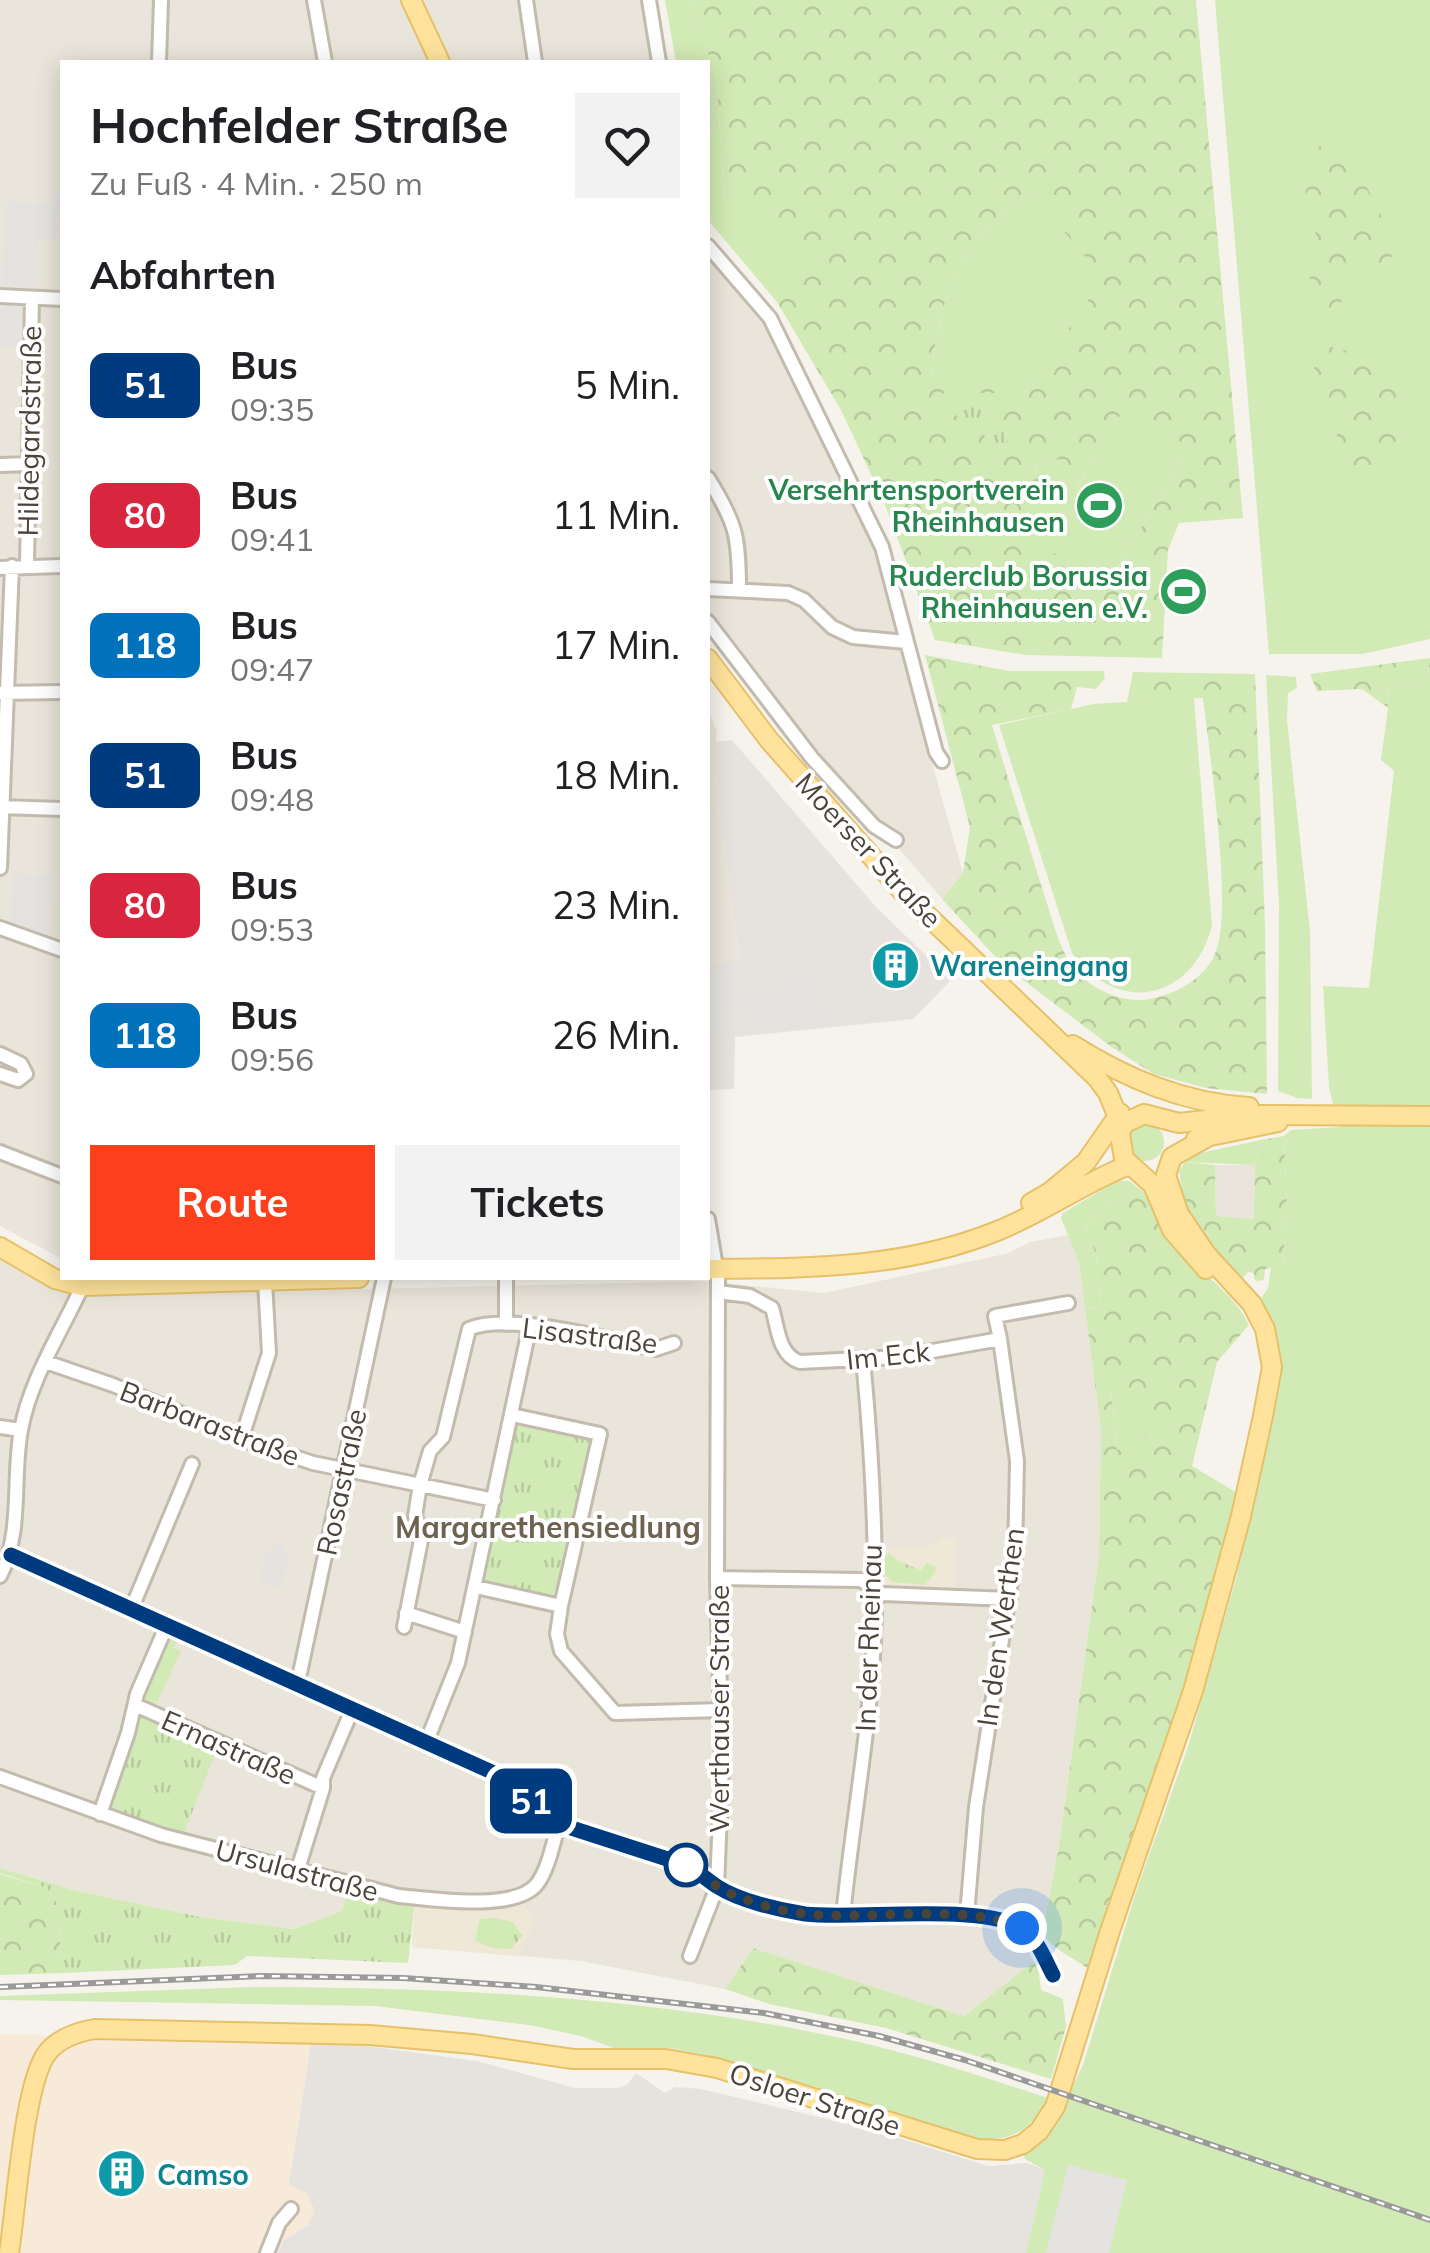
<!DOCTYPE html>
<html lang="de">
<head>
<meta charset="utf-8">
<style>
	:root { --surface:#fff; --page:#f2f2f2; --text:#202124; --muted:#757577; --accent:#fc3f1d }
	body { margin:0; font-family:Mulish,sans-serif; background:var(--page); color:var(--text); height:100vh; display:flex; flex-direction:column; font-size:38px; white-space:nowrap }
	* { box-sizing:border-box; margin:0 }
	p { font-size:32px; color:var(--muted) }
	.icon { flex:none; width:55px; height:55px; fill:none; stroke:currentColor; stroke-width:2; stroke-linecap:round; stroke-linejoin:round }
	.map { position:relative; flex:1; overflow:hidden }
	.sheet { position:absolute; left:60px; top:60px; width:650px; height:1220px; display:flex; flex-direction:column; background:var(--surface); border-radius:0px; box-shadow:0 5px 25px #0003 }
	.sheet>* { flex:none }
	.badge { padding:0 20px; border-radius:15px; font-size:35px; line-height:65px }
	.you { position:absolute; width:50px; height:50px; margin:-25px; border:8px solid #fff; border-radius:50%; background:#1a73e8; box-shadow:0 0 0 15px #1a73e833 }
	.map>.badge { position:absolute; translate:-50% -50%; box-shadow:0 0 0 5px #fff }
	h2 { padding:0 30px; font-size:38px; line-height:90px }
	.round { display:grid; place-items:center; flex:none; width:105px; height:105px; border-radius:0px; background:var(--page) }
	.headline { display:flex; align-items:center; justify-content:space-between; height:170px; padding:0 30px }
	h1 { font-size:48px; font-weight:700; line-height:75px }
	.primary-button { display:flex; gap:20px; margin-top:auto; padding:20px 30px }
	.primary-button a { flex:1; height:115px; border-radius:0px; background:var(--accent); color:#fff; font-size:40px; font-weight:700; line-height:115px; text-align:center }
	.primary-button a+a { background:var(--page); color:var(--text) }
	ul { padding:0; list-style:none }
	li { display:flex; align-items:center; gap:30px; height:130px; padding:0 30px }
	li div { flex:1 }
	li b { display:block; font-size:38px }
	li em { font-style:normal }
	li .badge { min-width:110px; font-weight:700; text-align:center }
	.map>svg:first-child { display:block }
</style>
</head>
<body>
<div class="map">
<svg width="1430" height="2253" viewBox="0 0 1430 2253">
	<defs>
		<pattern id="forest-crowns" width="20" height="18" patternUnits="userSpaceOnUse" patternTransform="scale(2.5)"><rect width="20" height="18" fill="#d2eab5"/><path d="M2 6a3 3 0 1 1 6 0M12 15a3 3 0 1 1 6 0" fill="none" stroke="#b6ca9c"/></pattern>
		<pattern id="park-tufts" width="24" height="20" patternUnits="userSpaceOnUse" patternTransform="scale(2.5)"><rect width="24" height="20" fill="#d2eab5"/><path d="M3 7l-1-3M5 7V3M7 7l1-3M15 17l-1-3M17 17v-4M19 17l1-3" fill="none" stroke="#b6ca9c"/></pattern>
	</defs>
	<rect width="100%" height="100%" fill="#f6f3ec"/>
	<path fill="#eae5da" d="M 0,0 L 643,0 L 653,62 L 62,62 L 62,1259 L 0,1226 Z
		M 708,255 L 765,323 L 877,550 L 903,660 L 963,873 L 942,899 L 764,691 L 708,613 Z
		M 708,711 L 717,731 L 715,747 L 717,792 L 740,961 L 708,966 Z
		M 1215,1165 L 1255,1165 L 1254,1219 L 1216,1216 Z
		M 1068,1235 L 1079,1262 L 1101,1430 L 1099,1555 L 1059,1846 L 1037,1959 L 964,2016 L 753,1948 L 725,1989 L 581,1961 L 412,1947 L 415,1900 L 349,1886 L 342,1911 L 294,1929 L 201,1917 L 77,1891 L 0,1868 L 0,1250 L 77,1296 L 705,1281 L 824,1293 L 1009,1253 L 1030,1242 Z"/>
	<path fill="#f7ead8" d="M 0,2034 L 311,2044 L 289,2185 L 303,2190 L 313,2200 L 315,2211 L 311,2222 L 284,2240 L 278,2253 L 0,2253 Z"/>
	<path fill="#e6e2dd" d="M 732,740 L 876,907 L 951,980 L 913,1019 L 735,1037 L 734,1089 L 708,1090 L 708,966 L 740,960 L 717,792 L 715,747 L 715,742 Z
		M 311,2044 L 352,2044 L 477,2061 L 575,2088 L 618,2088 L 627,2085 L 636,2073 L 665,2093 L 675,2087 L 701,2089 L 877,2131 L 988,2166 L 1027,2163 L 1045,2170 L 1026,2253 L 278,2253 L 284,2240 L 308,2225 L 315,2211 L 307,2193 L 289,2185 Z"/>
	<path fill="#efe8d6" d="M 939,1538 L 957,1538 L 956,1589 L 886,1586 L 882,1581 L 882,1547 L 932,1546 L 935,1540 L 938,1546 Z
		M 415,1903 L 525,1904 L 533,1925 L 517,1956 L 412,1947 Z"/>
	<path fill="#d2eab5" d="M 665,0 L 689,0 L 717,79 L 724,200 L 769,208 L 815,269 L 777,302 L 708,220 L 708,62 L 676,62 Z
		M 1215,0 L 1430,0 L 1430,639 L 1362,654 L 1269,654 Z
		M 1030,191 L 1105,279 L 1071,323 L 1052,382 L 932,385 C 933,331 947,274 984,233 C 998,218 1015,205 1030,191 Z
		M 1125,406 L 1189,447 L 1106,588 L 1041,545 L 1049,519 L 1035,466 L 1059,459 L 1076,490 Z
		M 1266,675 L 1296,677 L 1297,688 L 1288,693 L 1287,721 L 1310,931 L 1312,1099 L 1297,1098 L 1278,1091 L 1279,905 Z
		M 1430,679 L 1430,2253 L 1026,2253 L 1045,2170 L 1025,2159 L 1024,2154 L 1050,2134 L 1083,2065 L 1137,1889 L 1188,1747 L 1236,1579 L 1278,1381 L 1257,1304 L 1268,1288 L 1271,1267 L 1283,1264 L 1287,1210 L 1284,1136 L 1291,1130 L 1339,1127 L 1329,1088 L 1323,986 L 1369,988 L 1394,771 L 1381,760 L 1388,708 L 1387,684 Z
		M 1194,698 L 1212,926 C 1192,1001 1118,1016 1072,953 L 999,725 L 1093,704 Z
		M1126 1142a19 19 0 1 1 38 0a19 19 0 1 1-38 0Z
		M 1261,1140 L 1255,1165 L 1185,1162 L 1191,1155 Z
		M 1117,1181 L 1129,1181 L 1145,1193 L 1099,1207 L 1086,1227 L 1096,1255 L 1101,1307 L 1085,1308 L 1079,1262 L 1061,1218 L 1063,1213 Z
		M 1142,1388 L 1152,1440 L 1146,1448 L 1117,1450 L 1111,1389 Z
		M 168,1638 L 177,1641 L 174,1648 L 181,1651 L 155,1707 L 143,1701 L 142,1697 Z
		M 254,1987 C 446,1987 648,1997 836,2037 C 908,2052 978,2075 1048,2098 C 1031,2133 1008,2142 971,2139 L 702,2054 L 670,2048 L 619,2050 L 581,2036 L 529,2025 L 375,2006 L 0,2000 L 0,1996 Z"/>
	<path fill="url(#forest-crowns)" fill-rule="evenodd" d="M 689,0 L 1196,0 L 1243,518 L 1179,523 L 1168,550 L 1162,658 L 1026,655 L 935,640 L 884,502 L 841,410 L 777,302 L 814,268 L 769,209 L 724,200 L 717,79 ZM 1030,191 L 1104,279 L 1071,323 L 1051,382 L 932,384 C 933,331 947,274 984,233 C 998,218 1015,205 1030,191 ZM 1125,407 L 1189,447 L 1106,588 L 1042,545 L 1049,519 L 1035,466 L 1059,459 L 1075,491 Z
		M 1327,141 L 1346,146 L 1392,237 C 1399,276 1372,259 1356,262 C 1339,266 1335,291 1342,303 L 1338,310 L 1332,312 L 1317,293 L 1307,272 C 1309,265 1315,258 1316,250 C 1321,215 1280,171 1327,141 Z
		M 1327,346 L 1348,351 L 1392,371 L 1400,384 L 1398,405 L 1405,428 L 1371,476 L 1351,477 C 1328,454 1342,450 1335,426 C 1331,416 1322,409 1318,399 C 1313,388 1315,371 1314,359 Z
		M 925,655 L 1009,671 L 1103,671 L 1105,678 L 1096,689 L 1077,687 L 1071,709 L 992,725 C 1008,779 1025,832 1041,885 C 1050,910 1056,940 1070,963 C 1084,985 1115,1001 1141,1000 C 1168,998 1204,981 1215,954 C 1234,912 1209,750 1203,698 L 1127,702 L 1133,672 L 1255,674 L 1265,924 L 1267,1094 L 1206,1088 L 1154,1074 L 1113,1048 L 1002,964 L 942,899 L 963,873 L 970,827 Z
		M 1430,658 L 1430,679 L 1387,684 L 1388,708 L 1362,689 L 1317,691 L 1310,674 Z
		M 1284,1136 L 1287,1210 L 1283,1264 L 1265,1269 L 1264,1280 L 1257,1281 L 1254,1279 L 1254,1273 L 1248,1272 L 1244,1277 L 1234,1278 L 1176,1200 L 1182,1189 L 1179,1171 L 1185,1162 L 1215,1165 L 1216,1216 L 1254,1219 L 1255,1165 L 1261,1140 Z
		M 1145,1193 C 1163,1207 1166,1228 1180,1246 C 1201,1275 1233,1292 1249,1325 L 1217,1362 L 1192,1466 L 1239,1494 L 1185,1687 L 1124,1859 L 1090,1970 C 1073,1958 1056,1950 1042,1935 L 1059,1846 L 1099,1555 L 1101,1430 L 1085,1308 L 1101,1307 L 1096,1255 L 1086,1227 L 1099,1207 ZM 1142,1389 L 1152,1440 L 1146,1447 L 1117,1450 L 1111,1390 Z
		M 0,1874 L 47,1888 L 57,1903 L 63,1973 L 0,1975 Z
		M 753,1948 L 964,2016 L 1037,1959 L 1041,1990 L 1063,1999 L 1066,2027 L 1051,2079 L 886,2028 L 769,2004 L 725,1989 Z"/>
	<path fill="url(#park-tufts)" d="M 943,393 L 1000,393 L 1008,446 L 998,457 L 982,432 L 943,407 Z
		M 516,1418 L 593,1436 L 559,1601 L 482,1584 Z
		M 889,1553 L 898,1561 L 921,1570 L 927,1563 L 935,1566 L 936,1571 L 925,1585 L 893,1582 L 885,1575 L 884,1555 Z
		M 142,1711 L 219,1744 L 184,1833 L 106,1809 Z
		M 0,1868 L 77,1891 L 201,1917 L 294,1929 L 342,1911 L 349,1886 L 415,1900 L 408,1963 L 247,1956 L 235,1965 L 63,1973 L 57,1903 L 47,1888 L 0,1873 Z
		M 494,1918 L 513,1922 L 522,1936 L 511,1949 L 493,1948 L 475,1941 L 480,1919 Z"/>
	<path fill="#e5e3e0" d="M 52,193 L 62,194 L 62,219 L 58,219 L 56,239 L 38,239 L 35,288 L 1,286 L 7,201 L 51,205 Z
		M 0,303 L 22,304 L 20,347 L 0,346 Z
		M 14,873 L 51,875 L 46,934 L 9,923 Z
		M 729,970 L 736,992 L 763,993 L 783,978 L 818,977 L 828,1025 L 758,1030 L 756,1009 L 725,1010 L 723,1030 L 714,1033 L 708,1005 L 708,974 Z
		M 277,1542 L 284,1544 L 283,1550 L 290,1552 L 282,1588 L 259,1582 L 267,1548 L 275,1549 Z
		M 1068,2165 L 1127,2180 L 1109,2253 L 1046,2253 Z"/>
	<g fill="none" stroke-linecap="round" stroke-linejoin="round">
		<defs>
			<path id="minor" d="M 314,0 L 325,62
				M 526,0 L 535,62
				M 649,0 L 659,62
				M 159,62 L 161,0
				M 708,246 L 770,318 L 882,547 L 936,752 L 942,761
				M 0,296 L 62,299
				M 0,465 L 28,464
				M 708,478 C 736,523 739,536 739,589
				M 27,565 L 32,298
				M 0,568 L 62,566
				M 708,589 L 788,593 L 804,600 L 832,627 L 853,637 L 906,642
				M 708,622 L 812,758 L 874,826 L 896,840
				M 0,693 L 62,692
				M 0,807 L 62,809
				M 0,868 L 12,566
				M 0,928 L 62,950
				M 0,1054 L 21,1064 L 26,1074 L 18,1080 L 0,1074
				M 0,1152 L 62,1176
				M 506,1278 L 506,1324
				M 718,1292 L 750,1296 L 772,1308 C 778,1327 778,1355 800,1362 L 899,1357 L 1000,1339 L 995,1316 L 1068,1303
				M 46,1362 L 113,1385 L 255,1444 L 313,1463 L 494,1500
				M 512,1415 L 600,1434 L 561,1606 L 557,1634 L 561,1651 L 615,1713 L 721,1710
				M 0,1427 L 21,1430
				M 242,1437 L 269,1353 L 265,1281
				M 11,1555 L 494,1773 L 559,1824 L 687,1865 C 698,1871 707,1880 718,1887 C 741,1901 779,1910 805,1914 C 855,1920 990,1902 1024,1930 C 1038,1941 1045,1960 1053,1975
				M 0,1576 C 23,1532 12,1478 21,1430 C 30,1378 64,1328 85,1280
				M 717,1578 L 861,1580 L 882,1594 L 1010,1599
				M 476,1587 L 561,1606
				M 131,1610 L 192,1464
				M 406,1613 L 465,1632
				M 404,1627 L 422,1535 L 415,1516 L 420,1485 L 430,1451 L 443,1437 L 469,1329 C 507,1311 613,1341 656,1349 L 674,1343
				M 295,1684 L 300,1673 L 384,1278
				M 135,1705 L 323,1788
				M 426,1743 L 458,1663 L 530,1325
				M 0,1777 L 161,1835 L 399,1896 C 431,1899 515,1912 537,1884 C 549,1868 553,1842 559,1824
				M 100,1814 L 128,1733 L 137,1694 L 166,1627
				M 298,1869 L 323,1788 L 323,1778 L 352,1710
				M 967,1915 L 976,1807 L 1015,1556 L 1017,1461 L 1000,1339
				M 843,1916 C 853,1815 873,1714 875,1612 C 876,1528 871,1443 863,1359
				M 690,1956 L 717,1887 L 722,1764 L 717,1578 L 718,1279 L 708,1219
				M 267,2253 L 279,2223 L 291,2209"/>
			<path id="major" d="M 411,0 L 440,62
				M 708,659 L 769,740 L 902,891 L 1097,1078 L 1108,1093 L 1117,1115 L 1124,1159 L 1153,1185 L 1172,1230 L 1206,1269
				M 1073,1045 C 1127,1079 1184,1103 1249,1107
				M 1119,1134 L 1125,1123 L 1144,1114 L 1179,1123 L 1250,1115 L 1430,1116
				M 1196,1139 L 1278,1122
				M 1031,1203 L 1050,1192 L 1086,1162 L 1120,1113
				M 0,1247 L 55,1279 L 82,1286 L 359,1278
				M 708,1269 C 807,1268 904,1269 997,1231 C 1043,1213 1083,1183 1129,1165
				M 9,2253 C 16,2209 24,2083 47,2053 C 59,2038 76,2032 95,2029 L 370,2035 L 472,2044 L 573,2059 L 666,2059 L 717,2068 L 977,2149 L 1005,2150 L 1023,2144 L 1039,2131 L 1055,2107 L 1110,1931 L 1193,1691 L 1241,1516 L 1263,1416 L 1272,1367 L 1265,1329 L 1252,1304 L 1206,1254 L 1179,1214 L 1166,1175 L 1172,1157 L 1206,1138"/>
		</defs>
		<use href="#minor" stroke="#c2bbae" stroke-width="18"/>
		<use href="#major" stroke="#e6c16a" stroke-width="22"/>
		<use href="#minor" stroke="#fff" stroke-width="12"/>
		<use href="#major" stroke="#ffe39c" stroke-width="18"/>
		<defs>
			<path id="rail" d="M 0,1987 L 262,1976 L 403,1978 L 536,1987 L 764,2013 L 879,2036 L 965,2060 L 1430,2220"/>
		</defs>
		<use href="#rail" stroke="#9a9a9a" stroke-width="6"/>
		<use href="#rail" stroke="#fff" stroke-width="2.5" stroke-dasharray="8" stroke-linecap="butt"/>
	</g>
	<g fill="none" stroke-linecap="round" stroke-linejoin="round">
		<defs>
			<path id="line" d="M 11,1555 L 494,1773 L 559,1824 L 686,1865 C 698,1871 707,1880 718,1887 C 740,1901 779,1910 805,1914 C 855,1920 989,1902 1024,1930 C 1038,1940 1045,1960 1053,1975"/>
		</defs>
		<use href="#line" stroke="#fff" stroke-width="22"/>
		<use href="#line" stroke="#003b80" stroke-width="15"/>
		<path stroke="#4b4439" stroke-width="10" stroke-dasharray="0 18" d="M 686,1865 C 698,1871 706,1879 718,1887 C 741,1901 780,1911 806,1914 C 872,1921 963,1902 1022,1928"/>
	</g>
	<defs>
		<symbol id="stadium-disc" viewBox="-11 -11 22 22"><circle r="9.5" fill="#2e9e5b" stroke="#fff"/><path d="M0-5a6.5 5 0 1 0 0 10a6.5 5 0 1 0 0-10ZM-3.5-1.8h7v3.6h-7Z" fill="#fff"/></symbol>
		<symbol id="building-disc" viewBox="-11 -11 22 22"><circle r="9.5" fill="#0f9aa8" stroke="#fff"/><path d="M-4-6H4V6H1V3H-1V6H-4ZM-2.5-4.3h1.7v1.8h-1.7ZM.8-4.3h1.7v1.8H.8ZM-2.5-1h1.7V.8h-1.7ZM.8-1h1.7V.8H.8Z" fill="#fff"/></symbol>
	</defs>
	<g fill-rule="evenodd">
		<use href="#stadium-disc" x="1072" y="478" width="55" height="55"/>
		<use href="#stadium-disc" x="1156" y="564" width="55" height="55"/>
		<use href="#building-disc" x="868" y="938" width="55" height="55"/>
		<use href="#building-disc" x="94" y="2146" width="55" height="55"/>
	</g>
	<circle fill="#fff" stroke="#003b80" stroke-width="5" cx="686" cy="1865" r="20"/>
	<g text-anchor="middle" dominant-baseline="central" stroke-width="8" stroke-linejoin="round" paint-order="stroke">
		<g font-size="28" fill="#4b4439" stroke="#fff">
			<text transform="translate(29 431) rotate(-89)">Hildegardstraße</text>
			<text transform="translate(869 850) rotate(47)">Moerser Straße</text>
			<text transform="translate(590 1335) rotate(7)">Lisastraße</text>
			<text transform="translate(888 1355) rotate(-6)">Im Eck</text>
			<text transform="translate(210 1423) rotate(21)">Barbarastraße</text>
			<text transform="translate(341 1482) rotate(-78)">Rosastraße</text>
			<text transform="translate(1000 1627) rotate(-82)">In den Werthen</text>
			<text transform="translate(868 1638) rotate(-88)">In der Rheinau</text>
			<text transform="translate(718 1709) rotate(-90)">Werthauser Straße</text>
			<text transform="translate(229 1747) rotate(24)">Ernastraße</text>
			<text transform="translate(297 1870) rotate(15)">Ursulastraße</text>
			<text transform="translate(815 2099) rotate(18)">Osloer Straße</text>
		</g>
		<g font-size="28" font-weight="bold" fill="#27864d" stroke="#fff" text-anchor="end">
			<text x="1065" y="489">Versehrtensportverein<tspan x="1065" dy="32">Rheinhausen</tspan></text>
			<text x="1148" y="575">Ruderclub Borussia<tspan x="1148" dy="32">Rheinhausen e.V.</tspan></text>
		</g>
		<g font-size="28" font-weight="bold" fill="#0d838f" stroke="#fff" text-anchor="start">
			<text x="930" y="965">Wareneingang</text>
			<text x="157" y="2174">Camso</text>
		</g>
		<g font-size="30" font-weight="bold" fill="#6e6250" stroke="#fff">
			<text x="548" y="1527">Margarethensiedlung</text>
		</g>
	</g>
</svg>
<div class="you" style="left:1022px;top:1928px"></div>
<b class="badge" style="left:531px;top:1801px;background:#003b80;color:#fff">51</b>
<section class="sheet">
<div class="headline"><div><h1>Hochfelder Straße</h1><p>Zu Fuß · 4 Min. · 250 m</p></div><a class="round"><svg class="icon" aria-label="heart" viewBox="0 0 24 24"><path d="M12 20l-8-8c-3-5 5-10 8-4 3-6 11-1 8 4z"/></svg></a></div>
<h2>Abfahrten</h2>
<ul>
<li><span class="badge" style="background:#003b80;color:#fff">51</span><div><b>Bus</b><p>09:35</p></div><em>5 Min.</em></li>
<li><span class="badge" style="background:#d7263d;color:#fff">80</span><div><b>Bus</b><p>09:41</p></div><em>11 Min.</em></li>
<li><span class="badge" style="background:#0072bc;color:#fff">118</span><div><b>Bus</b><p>09:47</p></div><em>17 Min.</em></li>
<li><span class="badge" style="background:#003b80;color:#fff">51</span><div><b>Bus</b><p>09:48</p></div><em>18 Min.</em></li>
<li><span class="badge" style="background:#d7263d;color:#fff">80</span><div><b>Bus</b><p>09:53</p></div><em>23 Min.</em></li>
<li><span class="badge" style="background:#0072bc;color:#fff">118</span><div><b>Bus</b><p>09:56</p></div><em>26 Min.</em></li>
</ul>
<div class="primary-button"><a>Route</a><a>Tickets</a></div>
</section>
</div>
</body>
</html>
